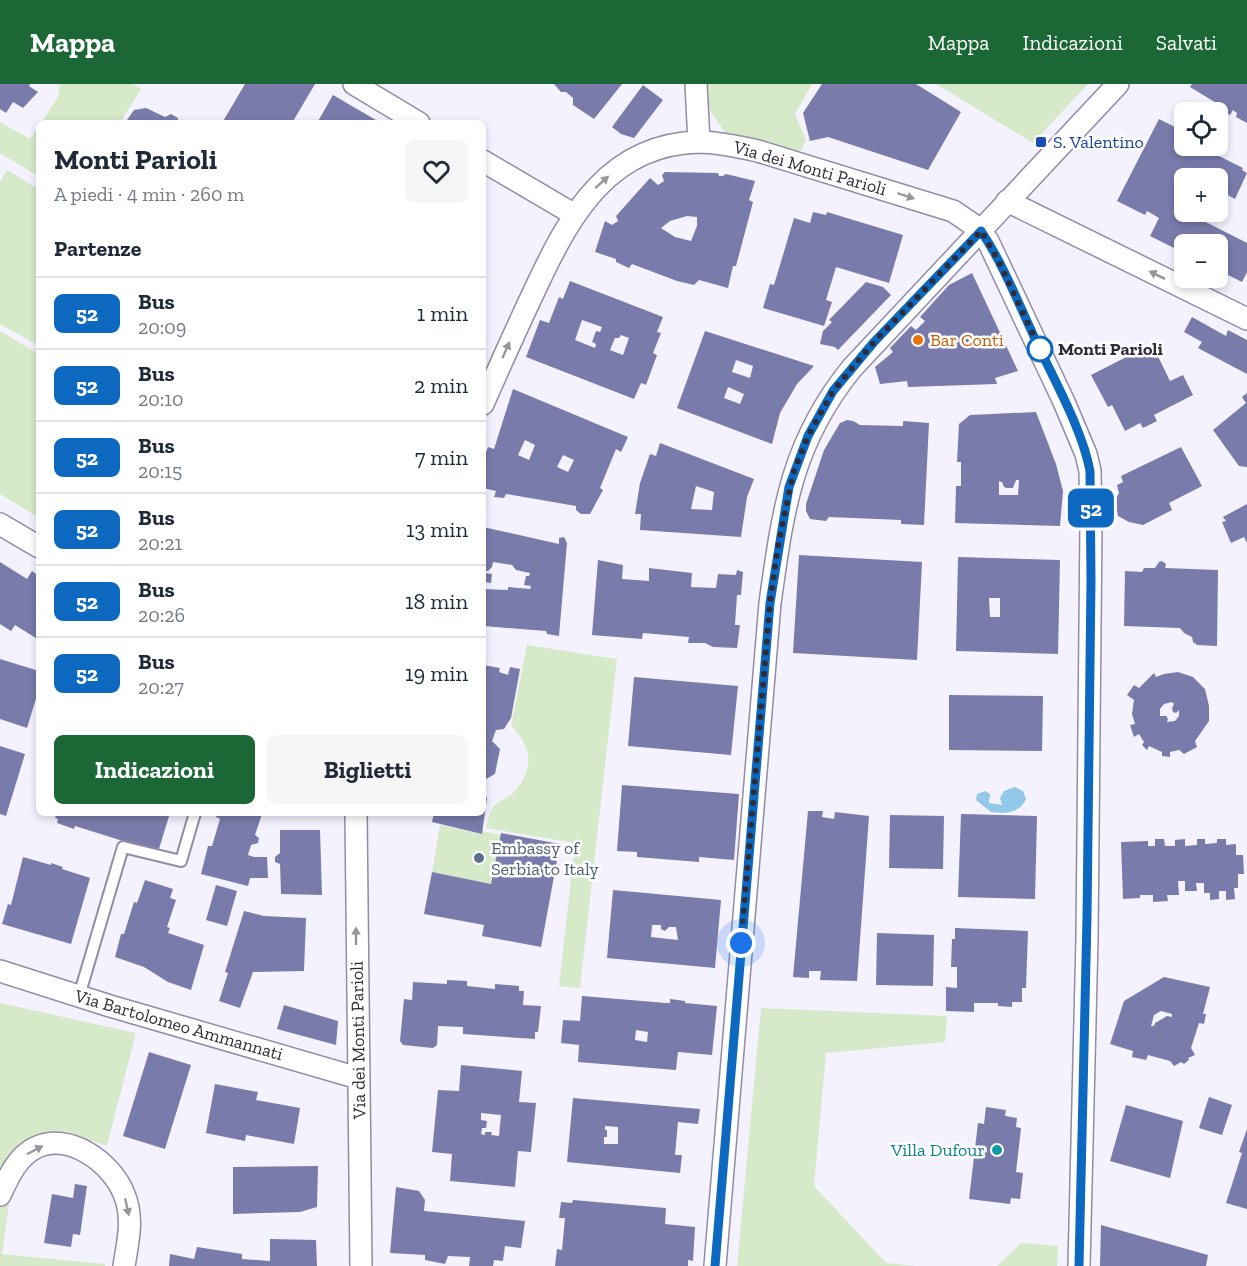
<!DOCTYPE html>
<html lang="it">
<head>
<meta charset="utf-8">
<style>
	:root { --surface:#fff; --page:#f6f6f7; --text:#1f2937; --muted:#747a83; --line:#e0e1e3; --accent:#1b6735 }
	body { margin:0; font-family:"Zilla Slab",serif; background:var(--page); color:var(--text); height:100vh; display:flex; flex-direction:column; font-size:22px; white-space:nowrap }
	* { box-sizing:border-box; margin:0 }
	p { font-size:20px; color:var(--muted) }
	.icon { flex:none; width:33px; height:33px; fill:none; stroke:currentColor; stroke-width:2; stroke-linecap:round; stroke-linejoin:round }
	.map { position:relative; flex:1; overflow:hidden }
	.sheet { position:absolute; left:36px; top:36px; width:450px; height:696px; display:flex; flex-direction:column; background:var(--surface); border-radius:9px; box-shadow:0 3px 9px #0003 }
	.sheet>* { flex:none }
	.badge { padding:0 12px; border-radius:9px; font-size:21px; line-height:39px }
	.tools { position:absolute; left:1174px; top:18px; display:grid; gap:12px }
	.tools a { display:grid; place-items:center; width:54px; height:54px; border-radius:9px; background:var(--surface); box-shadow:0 3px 9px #0003; font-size:30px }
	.you { position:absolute; width:30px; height:30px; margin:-15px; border:4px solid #fff; border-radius:50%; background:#1a73e8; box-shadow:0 0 0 9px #1a73e833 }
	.map>.badge { position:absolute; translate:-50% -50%; box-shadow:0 0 0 3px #fff }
	h2 { padding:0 18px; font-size:22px; line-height:54px }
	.round { display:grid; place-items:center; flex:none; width:63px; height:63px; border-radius:9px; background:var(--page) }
	.overview { display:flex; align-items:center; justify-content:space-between; height:102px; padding:0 18px }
	h1 { font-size:28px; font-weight:700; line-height:45px }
	.primary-button { display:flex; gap:12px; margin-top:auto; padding:12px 18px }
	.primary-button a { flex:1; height:69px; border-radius:9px; background:var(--accent); color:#fff; font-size:24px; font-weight:700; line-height:69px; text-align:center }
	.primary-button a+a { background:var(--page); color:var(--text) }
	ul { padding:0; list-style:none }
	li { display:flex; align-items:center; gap:18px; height:72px; padding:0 18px; border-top:2px solid var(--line) }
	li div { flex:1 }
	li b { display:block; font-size:22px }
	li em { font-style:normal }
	li .badge { min-width:66px; font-weight:700; text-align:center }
	header { display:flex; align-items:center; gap:36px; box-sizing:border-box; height:84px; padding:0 30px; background:var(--accent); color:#fff }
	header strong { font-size:28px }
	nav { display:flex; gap:33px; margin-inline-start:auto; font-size:21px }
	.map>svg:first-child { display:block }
</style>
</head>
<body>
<header>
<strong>Mappa</strong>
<nav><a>Mappa</a><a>Indicazioni</a><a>Salvati</a></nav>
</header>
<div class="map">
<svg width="1247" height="1182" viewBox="0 0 1247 1182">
	<rect width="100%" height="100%" fill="#f5f2ff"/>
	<path fill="#d6eac9" d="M 60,0 L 133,0 L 141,5 L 120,39 L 41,39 L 58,13 Z
		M 705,0 L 812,0 L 795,30 L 806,56 L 798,71 L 729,54 L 704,18 Z
		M 936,0 L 1088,0 L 1033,59 Z
		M 0,38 L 30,55 L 39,43 L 39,93 L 0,69 Z
		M 7,86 L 39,105 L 39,262 L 0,240 L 0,98 Z
		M 0,247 L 39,270 L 39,434 L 0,410 Z
		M 527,561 L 617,575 L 580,904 L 559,902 L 575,759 L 486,744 C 488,737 490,726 494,722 C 500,716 509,714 514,708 C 535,684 532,664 511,641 Z
		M 440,741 L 481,750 L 482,747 L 501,751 L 491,800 L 432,788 Z
		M 0,919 L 136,949 L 107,1062 L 65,1047 L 26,1058 L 12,1099 L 2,1170 L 105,1180 L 105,1182 L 0,1182 Z
		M 761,924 L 947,932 L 945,958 L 826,969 L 814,1102 L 886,1179 L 916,1182 L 737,1182 Z
		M 1021,1159 L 1058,1162 L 1057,1182 L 997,1182 Z"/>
	<path fill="#92c8e8" d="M 1015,703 L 1023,707 L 1026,715 C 1020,729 1005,730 991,728 L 976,716 L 977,710 L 985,707 L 990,710 L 989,719 L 1002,721 L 1000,714 L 1004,707 Z"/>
	<path fill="#797bab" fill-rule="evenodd" d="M 0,0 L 30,0 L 29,2 L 38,8 L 23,24 L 13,18 L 6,29 L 0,25 Z
		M 245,0 L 315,0 L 292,39 L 222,39 Z
		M 554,0 L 622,0 L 594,35 L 573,21 L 573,14 L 566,8 L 561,8 Z
		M 822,0 L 916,0 L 961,28 L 928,86 L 828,53 L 810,57 L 803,29 Z
		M 1192,0 L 1247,0 L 1247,39 L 1236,33 L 1237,29 L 1233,26 L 1230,31 L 1217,24 L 1218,20 L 1190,3 Z
		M 643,1 L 663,16 L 634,54 L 621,50 L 612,43 Z
		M 333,11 L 381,39 L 317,39 Z
		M 146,24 L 165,33 L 171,30 L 178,34 L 178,39 L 127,39 L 127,36 L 134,26 Z
		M 1159,35 L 1185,48 L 1185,62 L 1199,62 L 1243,84 L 1242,86 L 1247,89 L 1235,115 L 1218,106 L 1218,94 L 1185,94 L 1185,128 L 1199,128 L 1196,133 L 1247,159 L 1247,188 L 1242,198 L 1218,186 L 1218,160 L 1185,160 L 1185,175 L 1174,169 L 1176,165 L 1150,152 L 1159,134 L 1147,127 L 1145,131 L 1117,117 Z
		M 665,88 L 718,89 L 719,92 L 723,92 L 726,90 L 755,97 L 749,116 L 753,118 L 736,182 L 733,182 L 728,204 L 699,196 L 694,201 L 677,197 L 632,180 L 629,184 L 616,178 L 616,175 L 595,168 L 605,137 L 612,141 L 618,137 L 616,132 L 650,94 L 658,101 L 664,97 L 662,91 ZM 687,132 L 697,133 L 697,142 L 691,157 L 675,153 L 661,144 L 670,137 Z
		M 813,128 L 826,131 L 827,128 L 903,151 L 889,199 L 836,183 L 826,216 L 832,218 L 824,242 L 763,224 L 770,200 L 774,201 L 794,134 L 810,139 Z
		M 972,189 L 1018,287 L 995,294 L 997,300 L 908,303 L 907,297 L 880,300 L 875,283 L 893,268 L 890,264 L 911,242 L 916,246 L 925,237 L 920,233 L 949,201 Z
		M 570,197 L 663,233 L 657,248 L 661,249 L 653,269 L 657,271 L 646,301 L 641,299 L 634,315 L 526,273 L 540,236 L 549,239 L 559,213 L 563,215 ZM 582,236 L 602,243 L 600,248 L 596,247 L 592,258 L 596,260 L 595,264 L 575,256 ZM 621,251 L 629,254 L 623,271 L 610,266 L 615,254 L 619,254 Z
		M 866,198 L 883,203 L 891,211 L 838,266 L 835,263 L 820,260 L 823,247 L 832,238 L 829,236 Z
		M 1192,233 L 1226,252 L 1228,246 L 1247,256 L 1247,290 L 1198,264 L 1202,258 L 1184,248 Z
		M 705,247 L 814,282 L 797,300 L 780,329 L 772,360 L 677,324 ZM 736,276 L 753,282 L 750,294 L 732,288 ZM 728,303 L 744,310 L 740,320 L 724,314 Z
		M 1152,260 L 1170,297 L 1183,291 L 1193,311 L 1154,331 L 1157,337 L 1143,344 L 1140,339 L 1125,347 L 1112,321 L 1108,323 L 1091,291 Z
		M 513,305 L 628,353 L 621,368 L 616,365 L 600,404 L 603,406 L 590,430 L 581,430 L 576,426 L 576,422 L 506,410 L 504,414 L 494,413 L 496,407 L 483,404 L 483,376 L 488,363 L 494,365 ZM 525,356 L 535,361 L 529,376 L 518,371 ZM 563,371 L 574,376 L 568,388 L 557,383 Z
		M 1247,309 L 1247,383 L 1246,383 L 1239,382 L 1213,346 L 1246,319 L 1242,313 Z
		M 1036,328 L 1056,380 L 1063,407 L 1060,442 L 955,439 L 956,402 L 961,402 L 961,378 L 957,378 L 959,340 L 970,331 ZM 1016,396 L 1019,396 L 1018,411 L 999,411 L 999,397 L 1002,398 L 1004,403 L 1007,404 L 1013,404 Z
		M 847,336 L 853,337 L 860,341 L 903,342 L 903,337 L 929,339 L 924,441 L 901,440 L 901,436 L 829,433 L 826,437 L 810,435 L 806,427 L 806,420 L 824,366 L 840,339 Z
		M 660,359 L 754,395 L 747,413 L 741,453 L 640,446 L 641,430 L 635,430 L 640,399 L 650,370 L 656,372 ZM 696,402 L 714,408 L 712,426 L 691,425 Z
		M 1181,363 L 1202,402 L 1169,419 L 1172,426 L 1143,441 L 1129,438 L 1118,432 L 1115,416 L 1119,409 L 1117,401 L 1123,398 L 1121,392 Z
		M 1247,420 L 1247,459 L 1244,453 L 1231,459 L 1222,438 L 1226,437 L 1223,433 Z
		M 483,443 L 559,460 L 559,454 L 564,453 L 567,459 L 559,552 L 547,550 L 546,547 L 483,542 L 483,505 L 508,506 L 508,503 L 530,505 L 531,502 L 524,501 L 526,492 L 529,492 L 530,489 L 516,486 L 512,481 L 493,478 L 492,483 L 488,487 L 485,487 L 485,489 L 492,490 L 491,499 L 483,498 Z
		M 799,471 L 922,478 L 917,576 L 793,569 Z
		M 958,473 L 1060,476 L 1058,570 L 956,567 ZM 989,514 L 1000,514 L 1000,533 L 990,533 Z
		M 598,476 L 623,481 L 622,495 L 649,497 L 649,484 L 692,489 L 691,503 L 716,504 L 718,490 L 736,491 L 737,486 L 743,488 L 741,511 L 737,511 L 735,541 L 740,541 L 737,564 L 713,563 L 705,559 L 688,559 L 689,553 L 643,549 L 642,555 L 592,551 Z
		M 1162,477 L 1166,480 L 1165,484 L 1218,486 L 1217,562 L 1197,561 L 1193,558 L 1192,553 L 1184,549 L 1180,544 L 1124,542 L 1125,487 L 1142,488 L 1144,484 L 1155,484 L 1159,478 Z
		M 0,478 L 27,495 L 32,487 L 39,492 L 39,556 L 15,541 L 11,547 L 0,540 Z
		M 0,575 L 39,587 L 39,605 L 27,644 L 0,635 Z
		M 483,581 L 500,584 L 499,588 L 508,591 L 510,583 L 520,585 L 511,634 L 504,645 L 496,646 L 492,657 L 500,665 L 495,690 L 486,695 L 484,708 L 487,714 L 482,750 L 432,738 L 434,729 L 483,729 Z
		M 1178,588 L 1193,593 L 1205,605 L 1209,622 L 1209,637 L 1195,657 L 1197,663 L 1184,670 L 1179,666 L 1170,668 L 1170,673 L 1162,672 L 1162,668 L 1149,662 L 1147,666 L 1142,661 L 1144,658 L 1139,650 L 1134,653 L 1130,641 L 1135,640 L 1132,630 L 1134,616 L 1127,611 L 1134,601 L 1139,604 L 1154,589 L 1156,593 L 1164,590 ZM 1172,618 L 1174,620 L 1172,624 L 1173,628 L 1176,629 L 1179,626 L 1179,632 L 1175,637 L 1167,638 L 1168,635 L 1166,632 L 1160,632 L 1160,625 L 1164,620 Z
		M 634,593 L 738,602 L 731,671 L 628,662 Z
		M 949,611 L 1043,612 L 1042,667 L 949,666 Z
		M 0,662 L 25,670 L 6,732 L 0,730 Z
		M 622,701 L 739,710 L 734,776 L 699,773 L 699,778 L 637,773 L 637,768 L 617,767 Z
		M 808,727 L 823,727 L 822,733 L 834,735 L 835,728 L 869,732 L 857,897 L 820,896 L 821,887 L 809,887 L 809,894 L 793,893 Z
		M 57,729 L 170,729 L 158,768 L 75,742 L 74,745 L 57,739 L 58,735 L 55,734 Z
		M 217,729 L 262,730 L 255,751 L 259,754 L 258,759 L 251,761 L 248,771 L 254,773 L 267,773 L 268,794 L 250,794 L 248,802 L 201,790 L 208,762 L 212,762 L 220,735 L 216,733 Z
		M 961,730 L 1037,732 L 1035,815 L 958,813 Z
		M 890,731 L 944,732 L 943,785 L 889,784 Z
		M 280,746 L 320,746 L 322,811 L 281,810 L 280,780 L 275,778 L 275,773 L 280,769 Z
		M 501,749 L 560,760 L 541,863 L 482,852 L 484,841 L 424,830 L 432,788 L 491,800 Z
		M 1155,755 L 1164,755 L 1165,762 L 1175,762 L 1175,756 L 1185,755 L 1185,762 L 1197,761 L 1197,755 L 1205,755 L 1205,760 L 1217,759 L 1217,755 L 1226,755 L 1226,761 L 1236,760 L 1236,771 L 1243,771 L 1244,790 L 1238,790 L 1238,804 L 1234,804 L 1235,815 L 1226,816 L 1226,807 L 1219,807 L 1219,815 L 1210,816 L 1210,809 L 1204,809 L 1204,799 L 1196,799 L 1197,807 L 1185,807 L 1185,797 L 1178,797 L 1179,811 L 1167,811 L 1168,817 L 1153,818 L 1153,811 L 1140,811 L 1140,814 L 1123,815 L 1121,758 L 1148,757 L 1148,762 L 1155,762 Z
		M 23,773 L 51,781 L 51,779 L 63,783 L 62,785 L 90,794 L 71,860 L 2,840 L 8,820 L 11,821 Z
		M 145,796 L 173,805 L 170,814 L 176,816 L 167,843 L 170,844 L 168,849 L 204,861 L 191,906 L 168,898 L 144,883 L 115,873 L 121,850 L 124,850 L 134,818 L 137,819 Z
		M 216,801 L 237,807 L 227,842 L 206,836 Z
		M 613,806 L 721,816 L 715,884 L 607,874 ZM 652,841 L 661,841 L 661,845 L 665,847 L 669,843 L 676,843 L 678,856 L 651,853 Z
		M 244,827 L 264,832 L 306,834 L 304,887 L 253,888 L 240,924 L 219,917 L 228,889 L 225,888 Z
		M 955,844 L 1028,847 L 1026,904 L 1022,904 L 1022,918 L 1012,918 L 1012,923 L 998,922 L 998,919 L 974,919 L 974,928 L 946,927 L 946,903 L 957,904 L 957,883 L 951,883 L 952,855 L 955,855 Z
		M 877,849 L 934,851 L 933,902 L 876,901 Z
		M 1164,893 L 1210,903 L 1203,930 L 1206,930 L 1204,940 L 1199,939 L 1191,964 L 1195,971 L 1188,974 L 1189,976 L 1184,980 L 1181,978 L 1174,982 L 1170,977 L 1148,971 L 1146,976 L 1132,973 L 1133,967 L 1110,960 L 1124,917 ZM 1161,927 L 1172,930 L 1172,933 L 1167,932 L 1155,939 L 1154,942 L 1151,942 L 1154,931 Z
		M 447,896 L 467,897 L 467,902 L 495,905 L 495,900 L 519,902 L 519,907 L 524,907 L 523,921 L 541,922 L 538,948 L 535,948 L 535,955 L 463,950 L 463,943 L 438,942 L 437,961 L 433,964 L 403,961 L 400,957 L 404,915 L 412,916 L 413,898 L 447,900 Z
		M 582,912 L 666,919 L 670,919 L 670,915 L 685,917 L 685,919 L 717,922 L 712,971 L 678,968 L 676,986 L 578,978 L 579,961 L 561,959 L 563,936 L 580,937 ZM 636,946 L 648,948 L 647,958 L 635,956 Z
		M 284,921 L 338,937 L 336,961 L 277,945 Z
		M 149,968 L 191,981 L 165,1065 L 123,1052 Z
		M 461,981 L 522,987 L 519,1018 L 536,1019 L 531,1068 L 518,1067 L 515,1103 L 450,1097 L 452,1070 L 432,1068 L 438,1006 L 459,1007 ZM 481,1029 L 501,1031 L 499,1052 L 491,1051 L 492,1048 L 485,1048 L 485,1051 L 481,1050 L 482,1044 L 486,1044 L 487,1037 L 481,1036 Z
		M 215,1000 L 258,1008 L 256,1016 L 300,1024 L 294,1060 L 246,1051 L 245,1057 L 206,1049 Z
		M 1209,1013 L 1232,1021 L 1222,1051 L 1199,1044 Z
		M 573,1014 L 700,1025 L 698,1040 L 678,1038 L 675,1071 L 682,1071 L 680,1089 L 567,1078 ZM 605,1042 L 618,1043 L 618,1060 L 604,1060 L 604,1053 L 607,1053 L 607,1046 L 605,1046 Z
		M 1126,1021 L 1183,1037 L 1170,1094 L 1110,1077 Z
		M 986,1023 L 1006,1026 L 1005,1032 L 1017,1034 L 1016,1043 L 1021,1044 L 1016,1088 L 1023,1089 L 1020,1115 L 1011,1114 L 1010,1120 L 969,1115 L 978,1039 L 984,1040 Z
		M 1247,1045 L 1247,1125 L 1226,1119 L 1242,1069 L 1239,1068 Z
		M 318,1082 L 317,1123 L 300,1128 L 233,1130 L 233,1083 Z
		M 75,1100 L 87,1102 L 80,1151 L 73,1150 L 71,1163 L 44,1159 L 52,1110 L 73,1114 Z
		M 396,1103 L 419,1107 L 425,1116 L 424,1127 L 525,1137 L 521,1164 L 505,1162 L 503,1177 L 494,1176 L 493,1182 L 469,1182 L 470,1173 L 448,1172 L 445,1180 L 425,1176 L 425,1171 L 390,1169 Z
		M 573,1116 L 666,1124 L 665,1140 L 695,1143 L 693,1177 L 688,1176 L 688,1182 L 555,1182 L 557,1165 L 562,1166 L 565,1134 L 559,1134 L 561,1118 L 572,1119 Z
		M 1101,1141 L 1208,1171 L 1206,1182 L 1100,1182 Z
		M 270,1155 L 316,1156 L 317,1182 L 169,1182 L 170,1170 L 194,1175 L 197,1163 L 242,1170 L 242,1175 L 270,1177 Z"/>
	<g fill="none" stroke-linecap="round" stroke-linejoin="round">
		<defs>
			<path id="lane" d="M 79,912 L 123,763 L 181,777 L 195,729"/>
			<path id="street" d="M 354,0 L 419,39
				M 696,0 L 699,58
				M 483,77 L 575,131
				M 1007,117 L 1247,235
				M 483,320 C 501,279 519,239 538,199 C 571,129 610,60 699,58 C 719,58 739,63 758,67 L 953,127 L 975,142 L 988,157 L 1064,318 L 1086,370 L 1090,387 L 1091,439 L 1087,854 L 1079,1182
				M 0,440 L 39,463
				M 356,729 L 361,1182
				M 0,887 L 110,922 L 358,994
				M 0,1111 C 8,1094 17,1073 35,1064 C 69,1047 112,1079 124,1110 C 134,1134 128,1157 124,1182
				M 715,1182 L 770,519 C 783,427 791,359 852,284 L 1118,0"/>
		</defs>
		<use href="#lane" stroke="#928ba6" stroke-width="14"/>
		<use href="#street" stroke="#928ba6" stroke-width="24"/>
		<use href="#lane" stroke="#fff" stroke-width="10"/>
		<use href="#street" stroke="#fff" stroke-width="21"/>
	</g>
	<defs><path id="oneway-solid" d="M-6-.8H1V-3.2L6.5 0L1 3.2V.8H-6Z" transform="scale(1.5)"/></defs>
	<g fill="#97969b">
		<use href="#oneway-solid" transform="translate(602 98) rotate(-42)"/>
		<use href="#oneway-solid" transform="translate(906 112) rotate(18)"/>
		<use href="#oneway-solid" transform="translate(1157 191) rotate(-154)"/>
		<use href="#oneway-solid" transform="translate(506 266) rotate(-66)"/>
		<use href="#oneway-solid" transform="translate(356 852) rotate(-90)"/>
		<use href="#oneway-solid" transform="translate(35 1066) rotate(-28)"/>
		<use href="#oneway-solid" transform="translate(127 1123) rotate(78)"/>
	</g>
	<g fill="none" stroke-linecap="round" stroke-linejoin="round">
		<defs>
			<path id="line" d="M 715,1182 L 770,519 L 789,403 L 808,352 L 833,307 L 874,258 L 981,147 C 1004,181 1019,221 1037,259 C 1055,298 1082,345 1090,387 L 1091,496 L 1087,833 L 1079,1182"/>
		</defs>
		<use href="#line" stroke="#fff" stroke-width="14"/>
		<use href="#line" stroke="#0c69bf" stroke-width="9"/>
		<path stroke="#2f2c37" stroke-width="6" stroke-dasharray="0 10.8" d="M 741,859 L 770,519 L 778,462 L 793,390 L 808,352 L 833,307 L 874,258 L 981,147 L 997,174 L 1040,265"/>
	</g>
	<rect fill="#1a4fb4" stroke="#fff" stroke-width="2" x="1035" y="52" width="12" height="12" rx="3"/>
	<circle fill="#e8710a" stroke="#fff" stroke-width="2" cx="918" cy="256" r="6"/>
	<circle fill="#fff" stroke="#0c69bf" stroke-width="3" cx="1040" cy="265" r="12"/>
	<circle fill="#5c6f8a" stroke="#fff" stroke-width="2" cx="479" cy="774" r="6"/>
	<circle fill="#0f9aa8" stroke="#fff" stroke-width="2" cx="997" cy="1066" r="6"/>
	<g text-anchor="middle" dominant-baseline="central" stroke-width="5" stroke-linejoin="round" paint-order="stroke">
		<g font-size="18" fill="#164399" stroke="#fff" text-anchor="start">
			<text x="1053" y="58">S. Valentino</text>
		</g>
		<g font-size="18" fill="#2f2c37" stroke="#fff">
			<text transform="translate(810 84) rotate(16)">Via dei Monti Parioli</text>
			<text transform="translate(179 941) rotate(16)">Via Bartolomeo Ammannati</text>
			<text transform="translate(358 956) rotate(-91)">Via dei Monti Parioli</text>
		</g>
		<g font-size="18" fill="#c56008" stroke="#fff" text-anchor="start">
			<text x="930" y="256">Bar Conti</text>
		</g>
		<g font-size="18" font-weight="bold" fill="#2f2c37" stroke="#fff" text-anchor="start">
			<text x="1058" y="265">Monti Parioli</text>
		</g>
		<g font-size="18" fill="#4e5e75" stroke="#fff" text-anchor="start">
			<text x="491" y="764">Embassy of<tspan x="491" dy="21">Serbia to Italy</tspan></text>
		</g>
		<g font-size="18" fill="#0d838f" stroke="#fff" text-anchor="end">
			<text x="985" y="1066">Villa Dufour</text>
		</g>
	</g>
</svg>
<div class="tools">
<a><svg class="icon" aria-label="locate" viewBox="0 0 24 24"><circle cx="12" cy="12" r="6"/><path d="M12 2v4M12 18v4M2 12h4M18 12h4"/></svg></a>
<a>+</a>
<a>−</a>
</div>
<div class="you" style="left:741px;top:859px"></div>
<b class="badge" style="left:1091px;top:424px;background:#0c69bf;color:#fff">52</b>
<section class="sheet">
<div class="overview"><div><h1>Monti Parioli</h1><p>A piedi · 4 min · 260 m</p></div><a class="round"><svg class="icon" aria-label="heart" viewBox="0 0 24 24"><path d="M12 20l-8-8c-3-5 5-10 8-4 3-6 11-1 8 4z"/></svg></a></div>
<h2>Partenze</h2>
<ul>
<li><span class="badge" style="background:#0c69bf;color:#fff">52</span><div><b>Bus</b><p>20:09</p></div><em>1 min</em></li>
<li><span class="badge" style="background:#0c69bf;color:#fff">52</span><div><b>Bus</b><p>20:10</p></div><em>2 min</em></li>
<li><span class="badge" style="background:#0c69bf;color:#fff">52</span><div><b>Bus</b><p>20:15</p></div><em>7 min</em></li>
<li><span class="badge" style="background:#0c69bf;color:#fff">52</span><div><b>Bus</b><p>20:21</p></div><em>13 min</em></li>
<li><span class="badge" style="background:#0c69bf;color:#fff">52</span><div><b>Bus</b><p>20:26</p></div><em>18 min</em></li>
<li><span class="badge" style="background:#0c69bf;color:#fff">52</span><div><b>Bus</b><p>20:27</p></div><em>19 min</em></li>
</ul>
<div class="primary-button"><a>Indicazioni</a><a>Biglietti</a></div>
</section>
</div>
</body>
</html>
